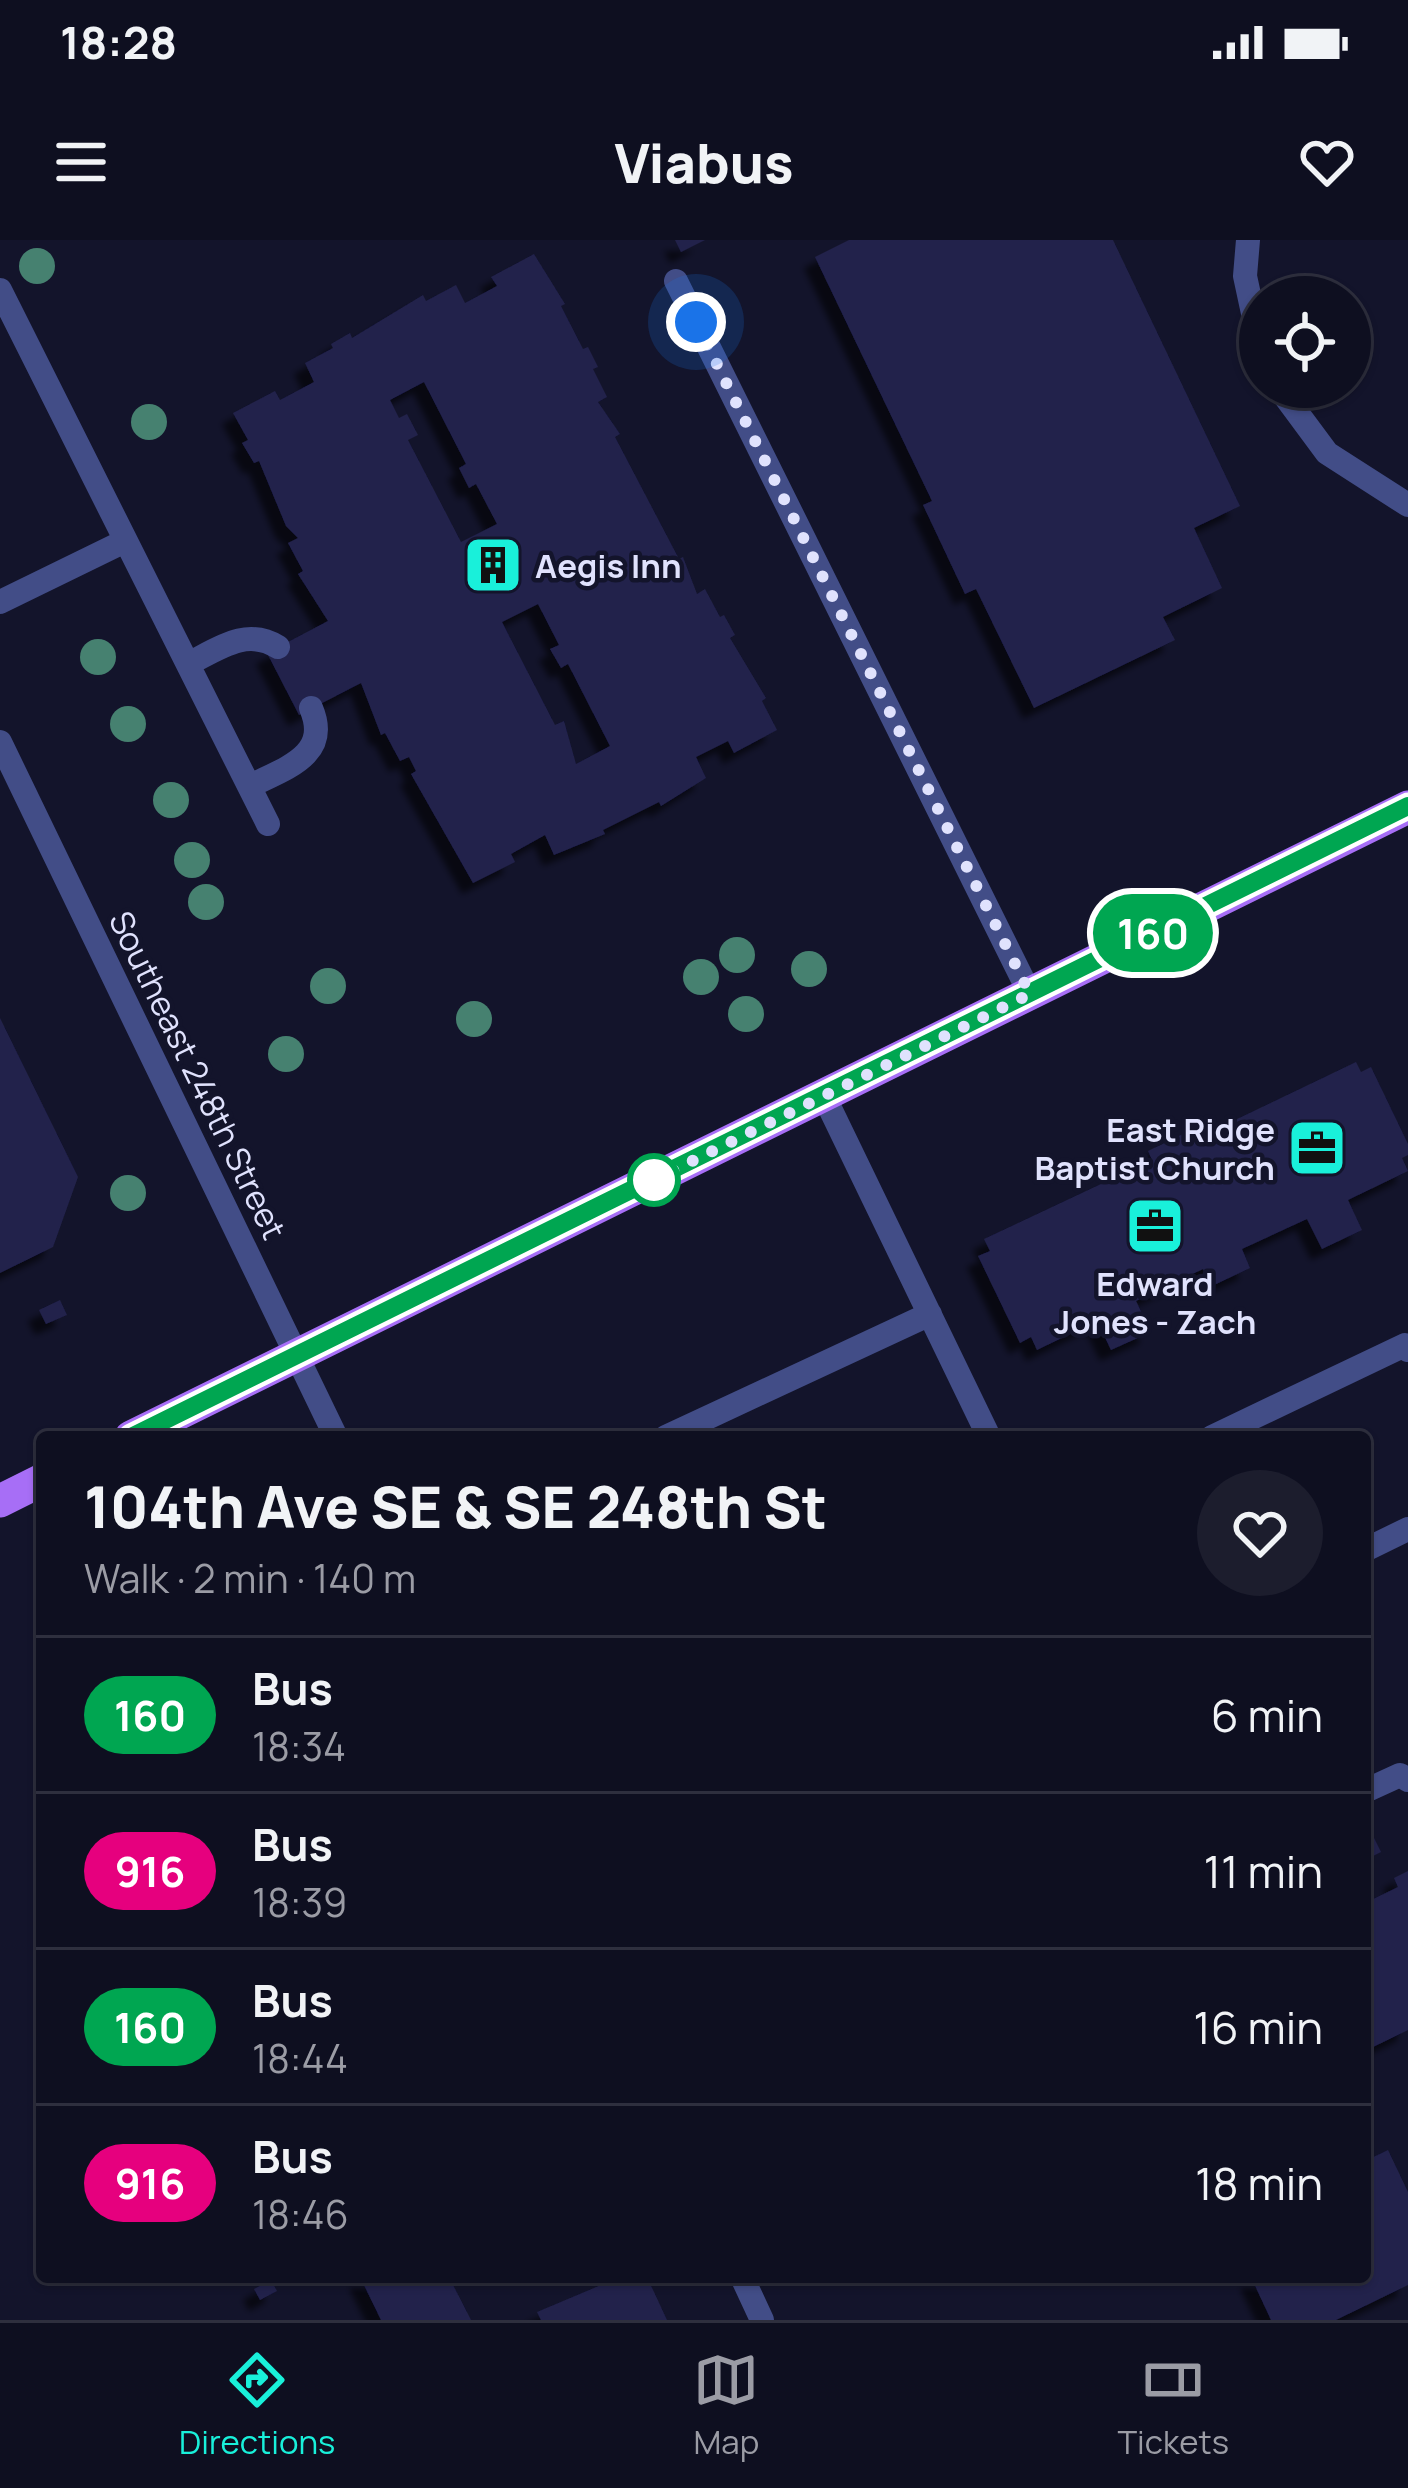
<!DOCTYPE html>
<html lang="en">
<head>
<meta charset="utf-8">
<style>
	:root { --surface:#0e0f20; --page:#1c1d2d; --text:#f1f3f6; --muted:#9b9ca5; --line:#2e2f3e; --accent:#19f0da }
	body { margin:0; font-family:Manrope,sans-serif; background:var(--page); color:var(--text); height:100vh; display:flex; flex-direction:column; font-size:45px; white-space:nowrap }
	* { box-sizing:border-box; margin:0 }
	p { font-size:39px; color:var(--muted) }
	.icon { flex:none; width:66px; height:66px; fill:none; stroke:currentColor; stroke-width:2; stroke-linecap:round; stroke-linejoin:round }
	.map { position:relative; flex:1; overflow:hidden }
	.side { position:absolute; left:36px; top:1191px; width:1335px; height:852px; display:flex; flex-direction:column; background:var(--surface); border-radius:12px; box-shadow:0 3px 9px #0004,0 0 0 3px var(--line) }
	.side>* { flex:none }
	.badge { padding:0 24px; border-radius:39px; font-size:42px; line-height:78px }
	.tools { position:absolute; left:1239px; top:36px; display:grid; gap:24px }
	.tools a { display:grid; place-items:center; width:132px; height:132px; border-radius:50%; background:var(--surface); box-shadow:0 3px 9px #0004,0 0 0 3px var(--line); font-size:60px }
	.you { position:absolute; width:60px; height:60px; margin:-30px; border:9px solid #fff; border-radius:50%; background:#1a73e8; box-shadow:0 0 0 18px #1a73e833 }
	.map>.badge { position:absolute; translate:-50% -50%; box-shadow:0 0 0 6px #fff }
	.round { display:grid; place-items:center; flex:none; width:126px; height:126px; border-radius:63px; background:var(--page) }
	.head { display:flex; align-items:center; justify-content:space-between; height:204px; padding:0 48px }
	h1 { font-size:57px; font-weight:800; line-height:90px }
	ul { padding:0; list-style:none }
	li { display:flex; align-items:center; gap:36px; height:156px; padding:0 48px; border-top:3px solid var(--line) }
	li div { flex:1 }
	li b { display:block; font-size:45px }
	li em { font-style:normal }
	li .badge { min-width:132px; font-weight:700; text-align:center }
	.status { display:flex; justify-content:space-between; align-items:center; height:84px; padding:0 60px; background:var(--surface); direction:ltr }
	.status svg { height:33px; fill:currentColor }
	header { display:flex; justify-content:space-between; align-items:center; height:156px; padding:0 48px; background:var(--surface); font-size:54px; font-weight:800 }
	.dock { display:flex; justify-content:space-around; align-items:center; height:168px; border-top:3px solid var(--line); background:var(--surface); font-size:33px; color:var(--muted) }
	.dock a { display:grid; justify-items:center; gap:6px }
	.dock .on { color:var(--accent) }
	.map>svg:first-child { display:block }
</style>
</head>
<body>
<div class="status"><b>18:28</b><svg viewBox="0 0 49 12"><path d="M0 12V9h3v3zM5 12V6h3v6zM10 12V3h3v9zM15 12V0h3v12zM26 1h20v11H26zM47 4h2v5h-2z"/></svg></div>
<header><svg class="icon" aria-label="menu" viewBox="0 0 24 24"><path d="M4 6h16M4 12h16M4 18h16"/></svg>Viabus<svg class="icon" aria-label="heart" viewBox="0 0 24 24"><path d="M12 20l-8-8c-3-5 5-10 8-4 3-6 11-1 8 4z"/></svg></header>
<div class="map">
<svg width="1408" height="2080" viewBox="0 0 1408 2080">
	<defs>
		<filter id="shadow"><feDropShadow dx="-11" dy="11" stdDeviation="3" flood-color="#0009"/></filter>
	</defs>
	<rect width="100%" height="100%" fill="#13142b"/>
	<path fill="#21214b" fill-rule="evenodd" filter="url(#shadow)" d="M 675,0 L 705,0 L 681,12 Z
		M 849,0 L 1113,0 L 1240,266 L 1194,288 L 1222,348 L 1163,377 L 1175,400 L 1034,468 L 976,349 L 965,354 L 923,265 L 932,261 L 815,17 Z
		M 534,14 L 565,64 L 561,66 L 583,109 L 588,107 L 598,127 L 593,129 L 607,157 L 598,162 L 620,194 L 615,197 L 679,319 L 683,317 L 697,354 L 705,349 L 720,377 L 724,375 L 735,395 L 730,398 L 766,458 L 762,461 L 777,490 L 734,513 L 728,501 L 696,517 L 706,538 L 661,566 L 659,562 L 603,590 L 605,594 L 554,615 L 545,595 L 511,614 L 515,622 L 473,643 L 411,534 L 416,531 L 409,517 L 400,521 L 385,493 L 381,495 L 361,443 L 299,475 L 267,413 L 328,381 L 298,334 L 303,331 L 288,303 L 298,298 L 286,286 L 259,221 L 254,223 L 242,203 L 248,200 L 233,173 L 275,151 L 280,160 L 314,142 L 305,123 L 333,108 L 331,104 L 350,93 L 352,98 L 423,55 L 426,61 L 456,45 L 465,63 L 497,46 L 491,37 ZM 424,142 L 466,224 L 459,228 L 469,248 L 476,244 L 497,284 L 461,302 L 408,200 L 418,195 L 407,174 L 399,178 L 390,160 ZM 538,364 L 559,405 L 550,409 L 561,428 L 568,424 L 610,506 L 576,524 L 564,481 L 555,485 L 502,382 Z
		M 0,778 L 78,937 L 53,1007 L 0,1033 Z
		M 1356,822 L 1361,832 L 1371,827 L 1408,904 L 1408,915 L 1402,918 L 1408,931 L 1348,960 L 1362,990 L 1322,1009 L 1307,979 L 1242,1009 L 1250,1028 L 1212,1046 L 1203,1029 L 1136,1061 L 1151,1092 L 1111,1110 L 1097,1081 L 1037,1110 L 1031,1097 L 1020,1103 L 978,1016 L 990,1011 L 984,999 L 1152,920 L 1148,911 L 1185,893 L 1189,902 Z
		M 60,1060 L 67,1075 L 46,1084 L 39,1070 Z
		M 1365,1580 L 1381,1612 L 1365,1620 Z
		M 1408,1631 L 1408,1790 L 1365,1811 L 1365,1663 L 1398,1647 L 1394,1638 Z
		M 1388,1910 L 1408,1952 L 1408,2045 L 1336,2080 L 1271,2080 L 1251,2037 L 1365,2037 L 1365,1921 Z
		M 360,2037 L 449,2037 L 471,2080 L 381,2080 Z
		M 620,2037 L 647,2037 L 667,2080 L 541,2080 L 537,2072 Z
		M 271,2040 L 277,2051 L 260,2060 L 254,2049 Z"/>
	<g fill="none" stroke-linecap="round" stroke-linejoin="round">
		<path stroke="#424d87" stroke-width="24" d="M 1248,0 L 1245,36 L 1260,106
			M 676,41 L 1030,754
			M 0,50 L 268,584
			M 1278,147 L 1327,213 L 1408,265
			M 0,362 L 125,301
			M 188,424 C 218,409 246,387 278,407
			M 250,546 C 286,528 331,515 311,468
			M 824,856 L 989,1197
			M 666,1197 L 930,1074
			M 1212,1197 L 1405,1105 L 1408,1110
			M 1365,1310 L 1408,1289"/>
		<path stroke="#424d87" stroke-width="24" d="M 1365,1551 L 1400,1535 L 1408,1540"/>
		<path stroke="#424d87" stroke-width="24" d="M 0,502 L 336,1197
			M 742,2037 L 762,2080"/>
		<path stroke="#a76ef6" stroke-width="33" d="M 131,1197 L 1408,567
			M 0,1261 L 42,1240"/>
	</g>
	<g fill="#468170">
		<circle cx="37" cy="26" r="18"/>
		<circle cx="149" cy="182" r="18"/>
		<circle cx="98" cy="417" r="18"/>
		<circle cx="128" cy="484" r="18"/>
		<circle cx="171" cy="560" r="18"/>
		<circle cx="192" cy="620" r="18"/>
		<circle cx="206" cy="662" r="18"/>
		<circle cx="737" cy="715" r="18"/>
		<circle cx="809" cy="729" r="18"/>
		<circle cx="701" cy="737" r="18"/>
		<circle cx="328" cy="746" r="18"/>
		<circle cx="746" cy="774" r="18"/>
		<circle cx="474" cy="779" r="18"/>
		<circle cx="286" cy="814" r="18"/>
		<circle cx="128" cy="953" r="18"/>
	</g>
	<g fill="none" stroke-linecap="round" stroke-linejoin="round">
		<defs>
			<path id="line" d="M 131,1197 L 1408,566"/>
		</defs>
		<use href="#line" stroke="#fff" stroke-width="27"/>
		<use href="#line" stroke="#00a651" stroke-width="18"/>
		<path stroke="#e0e2fd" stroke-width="12" stroke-dasharray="0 21.6" d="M 654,940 L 1030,754 L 696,82"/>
	</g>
	<defs>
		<symbol id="building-square" viewBox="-11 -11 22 22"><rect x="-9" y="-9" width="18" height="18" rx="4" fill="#19f0da" stroke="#13142b"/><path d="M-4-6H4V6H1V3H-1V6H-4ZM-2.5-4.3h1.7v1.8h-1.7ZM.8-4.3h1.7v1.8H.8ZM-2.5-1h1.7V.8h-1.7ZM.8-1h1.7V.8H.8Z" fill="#111"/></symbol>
		<symbol id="office-square" viewBox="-11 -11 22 22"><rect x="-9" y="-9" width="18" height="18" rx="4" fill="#19f0da" stroke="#13142b"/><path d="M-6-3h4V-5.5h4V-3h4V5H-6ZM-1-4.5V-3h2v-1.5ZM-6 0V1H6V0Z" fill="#111"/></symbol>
	</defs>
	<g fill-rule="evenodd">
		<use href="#building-square" x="460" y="292" width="66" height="66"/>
		<use href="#office-square" x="1284" y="875" width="66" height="66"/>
		<use href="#office-square" x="1122" y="953" width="66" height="66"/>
	</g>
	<circle fill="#fff" stroke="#00a651" stroke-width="6" cx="654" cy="940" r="24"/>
	<g text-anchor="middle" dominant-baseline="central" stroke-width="9" stroke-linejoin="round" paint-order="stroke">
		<g font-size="33" font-weight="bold" fill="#e0e2fd" stroke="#13142b" text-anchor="start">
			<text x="535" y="325">Aegis Inn</text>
			<text x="1275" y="889" text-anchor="end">East Ridge<tspan x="1275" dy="38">Baptist Church</tspan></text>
			<text x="1155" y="1043" text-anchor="middle">Edward<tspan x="1155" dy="38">Jones - Zach</tspan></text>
		</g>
		<g font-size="33" fill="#e0e2fd" stroke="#13142b">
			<text transform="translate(198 835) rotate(64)">Southeast 248th Street</text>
		</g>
	</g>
</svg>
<div class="tools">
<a><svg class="icon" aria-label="locate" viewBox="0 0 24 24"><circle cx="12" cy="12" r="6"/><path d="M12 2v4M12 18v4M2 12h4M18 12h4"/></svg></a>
</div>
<div class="you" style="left:696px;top:82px"></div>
<b class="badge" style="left:1153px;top:693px;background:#00a651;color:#fff">160</b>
<section class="side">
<div class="head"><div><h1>104th Ave SE &amp; SE 248th St</h1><p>Walk · 2 min · 140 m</p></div><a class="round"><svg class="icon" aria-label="heart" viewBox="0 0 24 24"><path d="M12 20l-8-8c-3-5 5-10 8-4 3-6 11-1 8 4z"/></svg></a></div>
<ul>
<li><span class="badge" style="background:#00a651;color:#fff">160</span><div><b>Bus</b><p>18:34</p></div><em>6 min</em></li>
<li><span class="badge" style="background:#e6007e;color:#fff">916</span><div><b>Bus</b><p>18:39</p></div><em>11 min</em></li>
<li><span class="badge" style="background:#00a651;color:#fff">160</span><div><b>Bus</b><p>18:44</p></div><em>16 min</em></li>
<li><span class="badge" style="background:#e6007e;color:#fff">916</span><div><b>Bus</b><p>18:46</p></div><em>18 min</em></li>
</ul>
</section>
</div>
<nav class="dock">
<a class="on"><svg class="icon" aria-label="directions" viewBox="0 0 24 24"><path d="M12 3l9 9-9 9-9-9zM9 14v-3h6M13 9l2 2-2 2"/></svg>Directions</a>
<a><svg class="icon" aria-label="map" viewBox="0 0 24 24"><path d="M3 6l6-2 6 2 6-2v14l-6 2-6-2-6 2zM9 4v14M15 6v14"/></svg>Map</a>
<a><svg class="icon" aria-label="tickets" viewBox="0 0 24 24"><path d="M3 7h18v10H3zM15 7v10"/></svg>Tickets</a>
</nav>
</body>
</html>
